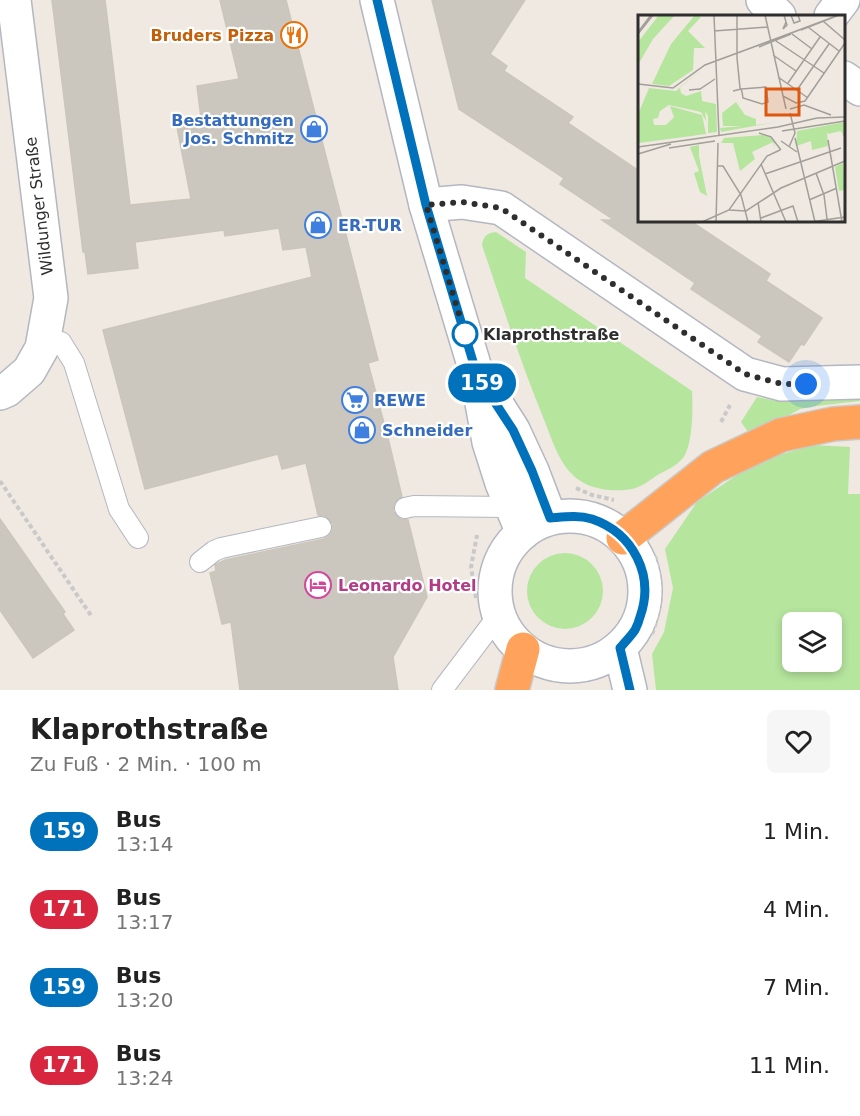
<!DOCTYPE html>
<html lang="de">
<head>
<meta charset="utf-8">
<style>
	:root { --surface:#fff; --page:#f6f6f6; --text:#222; --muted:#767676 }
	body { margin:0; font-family:"DejaVu Sans",sans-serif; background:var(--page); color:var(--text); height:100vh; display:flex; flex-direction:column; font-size:22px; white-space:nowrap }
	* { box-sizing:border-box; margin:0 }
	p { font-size:20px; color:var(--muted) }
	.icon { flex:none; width:33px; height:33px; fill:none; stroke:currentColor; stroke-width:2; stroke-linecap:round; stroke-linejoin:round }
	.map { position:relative; height:690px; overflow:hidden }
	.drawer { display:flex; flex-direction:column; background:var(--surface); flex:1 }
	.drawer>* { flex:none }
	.badge { padding:0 12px; border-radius:20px; font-size:21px; line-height:39px }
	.buttons { position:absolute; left:782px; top:612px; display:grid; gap:12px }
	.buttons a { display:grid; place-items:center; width:60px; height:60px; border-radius:9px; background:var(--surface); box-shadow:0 3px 9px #0003; font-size:30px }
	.you { position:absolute; width:30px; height:30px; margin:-15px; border:4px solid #fff; border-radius:50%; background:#1a73e8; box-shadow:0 0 0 9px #1a73e833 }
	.map>.badge { position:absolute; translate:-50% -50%; box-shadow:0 0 0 3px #fff }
	.round { display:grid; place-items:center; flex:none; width:63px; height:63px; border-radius:9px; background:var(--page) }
	.overview { display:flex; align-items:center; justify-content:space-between; height:102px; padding:0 30px }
	h1 { font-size:28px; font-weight:600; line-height:45px }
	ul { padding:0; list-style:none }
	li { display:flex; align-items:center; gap:18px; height:78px; padding:0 30px }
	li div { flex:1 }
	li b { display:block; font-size:22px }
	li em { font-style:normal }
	li .badge { min-width:66px; font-weight:700; text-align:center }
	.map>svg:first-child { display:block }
</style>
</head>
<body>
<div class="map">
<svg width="860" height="690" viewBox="0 0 860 690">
	<rect width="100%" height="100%" fill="#efe9e1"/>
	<path fill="#b6e59e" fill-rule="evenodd" d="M 496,232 L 526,252 L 525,278 L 692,391 C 693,408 693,445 683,458 C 677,466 664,471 656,476 C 649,481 641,487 632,489 C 615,492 593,490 579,480 C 560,467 553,442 545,422 C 521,364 502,304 482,245 C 484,235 487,233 496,232 Z
		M 860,394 L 860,401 L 816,406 L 800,409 L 751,436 L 741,422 L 757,397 L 776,401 L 797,401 Z
		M 814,445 L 850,447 L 848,494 L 860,494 L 860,690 L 656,690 L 652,654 L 664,632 L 673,588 L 665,549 L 697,502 L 758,461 ZM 792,622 L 831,622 L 831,662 L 792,662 Z
		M527 591a38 38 0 1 1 76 0a38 38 0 1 1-76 0Z"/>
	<path fill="#cbc7bf" stroke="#cbc5ba" stroke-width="1.5" d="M 52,0 L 105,0 L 130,205 L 191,199 L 176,122 L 201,118 L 197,86 L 239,79 L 220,0 L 286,0 L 378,360 L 368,363 L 389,442 L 402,497 L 397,500 L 394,504 L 393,511 L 397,516 L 401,519 L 408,520 L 427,597 L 393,657 L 398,690 L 240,690 L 231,622 L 222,624 L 210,573 L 216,571 L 215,565 L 225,560 L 324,539 L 329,536 L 332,531 L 333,524 L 329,519 L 325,516 L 318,515 L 306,463 L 282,469 L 278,454 L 145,489 L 103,330 L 312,277 L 306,247 L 283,250 L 279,228 L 225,236 L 224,230 L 135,242 L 138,268 L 88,274 L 85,252 L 83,252 Z
		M 432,0 L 525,0 L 490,54 L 507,66 L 504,71 L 573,117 L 568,123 L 639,171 L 639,220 L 689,220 L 770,274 L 766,281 L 822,318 L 804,345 L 801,344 L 789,362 L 758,342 L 762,336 L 691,289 L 695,283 L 602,220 L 614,220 L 560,184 L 564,178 L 459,109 Z
		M 0,519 L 65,612 L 63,614 L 74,630 L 33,658 L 0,610 Z"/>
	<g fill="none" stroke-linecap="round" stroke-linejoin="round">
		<defs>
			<path id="lane" d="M 44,339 L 61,342 L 74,363 L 119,509 L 138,538
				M 405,508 L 414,506 L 512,507
				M 200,562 L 214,551 L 221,548 L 321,527
				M 442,690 L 498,616"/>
			<path id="street" d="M 763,0 L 779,16
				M 831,16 L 843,0
				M 844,78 L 860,89
				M 426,205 L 462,202 L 501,208 L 745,374 L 782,384 L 860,382
				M 0,393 L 7,390 L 29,371 L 42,348 L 51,298 L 14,0"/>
			<path id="secondary" d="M 377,0 L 426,205 L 477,375 L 489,442 L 502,483 L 523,533
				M 485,386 L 513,430 L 532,471 L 550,518
				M495 591a75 75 0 1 1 150 0a75 75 0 1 1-150 0Z
				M 620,648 L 630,690"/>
			<path id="highway" d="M 623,538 L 713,467 L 781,435 L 833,424 L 860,422
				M 512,690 L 523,649"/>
		</defs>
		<use href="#lane" stroke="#b4b7c1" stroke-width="22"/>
		<use href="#street" stroke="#b4b7c1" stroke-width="36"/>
		<use href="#secondary" stroke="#b4b7c1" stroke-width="36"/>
		<use href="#highway" stroke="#c9c9c9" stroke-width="36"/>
		<path stroke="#c9c9c9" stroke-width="4" stroke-dasharray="4.5 3" stroke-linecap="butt" d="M 721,422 L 730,405
			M 0,481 L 92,617
			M 576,488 L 592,495 L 614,500
			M 476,598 L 471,567 L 477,535
			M 652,634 C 662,608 662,582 655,556"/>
		<use href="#lane" stroke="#fff" stroke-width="20"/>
		<use href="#street" stroke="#fff" stroke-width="33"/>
		<use href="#secondary" stroke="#fff" stroke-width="33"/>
		<use href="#highway" stroke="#ffa35c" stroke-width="33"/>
	</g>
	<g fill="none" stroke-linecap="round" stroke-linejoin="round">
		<defs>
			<path id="line" d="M 377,0 L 426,205 L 477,375 L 513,430 L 532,471 L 550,518 C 564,517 578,515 592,519 C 633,533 655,575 640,617 C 639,621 637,626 635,630 C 631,636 625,642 620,648 L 630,690"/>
		</defs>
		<use href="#line" stroke="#fff" stroke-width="14"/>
		<use href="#line" stroke="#0072bc" stroke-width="9"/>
		<path stroke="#2e2e2e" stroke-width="6" stroke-dasharray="0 10.8" d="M 465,334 L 426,205 L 462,202 L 501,208 L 745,374 L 782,384 L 806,384"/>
	</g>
	<defs>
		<symbol id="restaurant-ring" viewBox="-11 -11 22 22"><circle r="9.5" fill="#fff" stroke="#e8710a" stroke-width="1.5"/><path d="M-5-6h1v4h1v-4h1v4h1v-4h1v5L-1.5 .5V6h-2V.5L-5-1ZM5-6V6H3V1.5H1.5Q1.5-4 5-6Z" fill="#e8710a"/></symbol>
		<symbol id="shop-ring" viewBox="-11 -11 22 22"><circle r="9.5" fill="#fff" stroke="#3f7fe0" stroke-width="1.5"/><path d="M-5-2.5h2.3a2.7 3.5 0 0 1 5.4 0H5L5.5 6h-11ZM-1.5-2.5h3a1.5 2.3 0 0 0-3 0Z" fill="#3f7fe0"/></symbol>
		<symbol id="supermarket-ring" viewBox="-11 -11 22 22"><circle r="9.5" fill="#fff" stroke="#3f7fe0" stroke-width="1.5"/><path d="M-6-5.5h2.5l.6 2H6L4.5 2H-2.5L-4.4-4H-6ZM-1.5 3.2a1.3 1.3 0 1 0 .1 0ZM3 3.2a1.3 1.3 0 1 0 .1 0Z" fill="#3f7fe0"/></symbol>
		<symbol id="hotel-ring" viewBox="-11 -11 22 22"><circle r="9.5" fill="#fff" stroke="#d1479c" stroke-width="1.5"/><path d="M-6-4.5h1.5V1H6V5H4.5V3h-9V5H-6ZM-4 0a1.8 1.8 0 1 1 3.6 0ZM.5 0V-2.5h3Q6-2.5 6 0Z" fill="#d1479c"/></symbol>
	</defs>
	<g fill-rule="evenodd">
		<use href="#restaurant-ring" x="279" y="20" width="30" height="30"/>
		<use href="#shop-ring" x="299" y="114" width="30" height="30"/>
		<use href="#shop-ring" x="303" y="210" width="30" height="30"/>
		<use href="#supermarket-ring" x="340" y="385" width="30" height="30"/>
		<use href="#shop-ring" x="347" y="415" width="30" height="30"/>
		<use href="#hotel-ring" x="303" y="570" width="30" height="30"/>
	</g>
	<circle fill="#fff" stroke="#0072bc" stroke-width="3" cx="465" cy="334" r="12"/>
	<g text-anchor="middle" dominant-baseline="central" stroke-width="4.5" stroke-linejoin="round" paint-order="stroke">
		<g font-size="16" font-weight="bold" fill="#c56008" stroke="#fff" text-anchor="end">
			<text x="274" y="35">Bruders Pizza</text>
		</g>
		<g font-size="16" font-weight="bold" fill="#366cbe" stroke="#fff" text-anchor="start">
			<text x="294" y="120" text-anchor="end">Bestattungen<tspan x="294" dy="18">Jos. Schmitz</tspan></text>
			<text x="338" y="225">ER-TUR</text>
			<text x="374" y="400">REWE</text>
			<text x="382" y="430">Schneider</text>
		</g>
		<g font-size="16" fill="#2e2e2e" stroke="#fff">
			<text transform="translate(39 206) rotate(-97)">Wildunger Straße</text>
		</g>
		<g font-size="16" font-weight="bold" fill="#2e2e2e" stroke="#fff" text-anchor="start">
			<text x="483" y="334">Klaprothstraße</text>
		</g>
		<g font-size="16" font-weight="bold" fill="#b23c85" stroke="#fff" text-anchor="start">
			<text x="338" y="585">Leonardo Hotel</text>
		</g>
	</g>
	<g transform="translate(638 15)">
		<rect width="207" height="207" fill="#efe9e1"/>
		<path d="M 21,0 L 37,0 L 15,24 L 0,50 L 0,27 ZM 57,0 L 63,2 L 50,16 L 67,33 L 56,33 L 55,55 L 31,71 L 14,69 L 33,29 ZM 65,53 L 42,72 L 43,78 L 48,81 L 63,76 L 64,86 L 78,89 L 79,117 L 70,118 L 70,101 L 67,96 L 68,106 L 63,97 L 31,90 L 22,96 L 20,103 L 15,104 L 16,110 L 28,110 L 36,102 L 32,91 L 64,100 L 68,119 L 1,128 L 1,97 L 11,73 L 38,76 ZM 98,87 L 107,100 L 118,104 L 118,110 L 139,107 L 83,117 L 82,113 L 104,111 L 85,111 L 84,98 ZM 207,107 L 207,125 L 203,116 L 190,119 L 189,116 L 190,131 L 174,135 L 173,126 L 158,131 L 159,116 ZM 125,120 L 133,123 L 136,127 L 137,134 L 135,127 L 114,137 L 117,144 L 102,156 L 95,128 L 83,128 L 86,123 ZM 61,130 L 61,141 L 69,181 L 62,177 L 56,158 L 61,156 L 52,132 ZM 205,148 L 207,175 L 201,176 L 197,152 Z" fill="#b6e59e"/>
		<path fill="none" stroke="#a29e99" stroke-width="1.5" d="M 76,0 L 81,120M 127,0 L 148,94M 146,0 L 148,7 L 149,10 L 145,14 L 148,7M 153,0 L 156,8 L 162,6 L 160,0M 185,6 L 207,25M 170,12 L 201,36M 163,15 L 201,0M 76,16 L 130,12M 0,17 L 13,0M 0,19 L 15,0M 154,19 L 174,34M 138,26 L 186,58M 121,32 L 153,19M 135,40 L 158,56M 140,62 L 170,83M 150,68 L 182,22M 0,69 L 35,73 L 67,50 L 164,14M 0,69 L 35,73 L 67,50 L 201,0M 51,75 L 62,74 L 77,64M 159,75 L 191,29M 95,76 L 103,74 L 128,72 L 130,87 L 124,89 L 105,83 L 104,77 L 103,74 L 102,73 L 99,43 L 99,0M 145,81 L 158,88 L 167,86 L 207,28M 152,94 L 166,90 L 193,100M 144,116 L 207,106M 121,118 L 133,122 L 143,135M 157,123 L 177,207M 190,125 L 204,207M 143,126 L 159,137M 0,132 L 140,112 L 179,103 L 207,102M 151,132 L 157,118 L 152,98M 31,133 L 77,126M 0,139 L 33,129M 123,149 L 148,207M 80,151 L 85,151 L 103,180 L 110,207M 178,158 L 186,180 L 189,204M 127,159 L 203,133M 171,185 L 199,173M 120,187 L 123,207M 91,195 L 108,196 L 143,173 L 207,146M 123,203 L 155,191 L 160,207M 64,207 L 91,195 L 129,141 L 142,135M 78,207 L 80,128M 173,207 L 207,202"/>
		<path fill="#df570e" fill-opacity="0.15" stroke="#df570e" stroke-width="3" d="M 128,74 L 161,74 L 161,100 L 128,100 Z"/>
		<rect width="207" height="207" fill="none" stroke="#2e2e2e" stroke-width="3"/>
	</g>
</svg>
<div class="buttons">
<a><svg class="icon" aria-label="layers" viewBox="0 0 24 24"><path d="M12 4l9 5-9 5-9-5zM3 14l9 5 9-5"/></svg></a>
</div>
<div class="you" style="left:806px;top:384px"></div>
<b class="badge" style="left:482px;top:383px;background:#0072bc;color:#fff">159</b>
</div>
<section class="drawer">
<div class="overview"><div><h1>Klaprothstraße</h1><p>Zu Fuß · 2 Min. · 100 m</p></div><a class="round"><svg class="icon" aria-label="heart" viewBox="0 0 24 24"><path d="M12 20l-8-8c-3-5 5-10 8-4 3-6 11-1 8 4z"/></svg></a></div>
<ul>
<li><span class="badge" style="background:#0072bc;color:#fff">159</span><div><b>Bus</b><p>13:14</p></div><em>1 Min.</em></li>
<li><span class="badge" style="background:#d7263d;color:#fff">171</span><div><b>Bus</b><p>13:17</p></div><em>4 Min.</em></li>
<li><span class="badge" style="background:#0072bc;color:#fff">159</span><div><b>Bus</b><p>13:20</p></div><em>7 Min.</em></li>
<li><span class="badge" style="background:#d7263d;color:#fff">171</span><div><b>Bus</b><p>13:24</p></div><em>11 Min.</em></li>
</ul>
</section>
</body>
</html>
